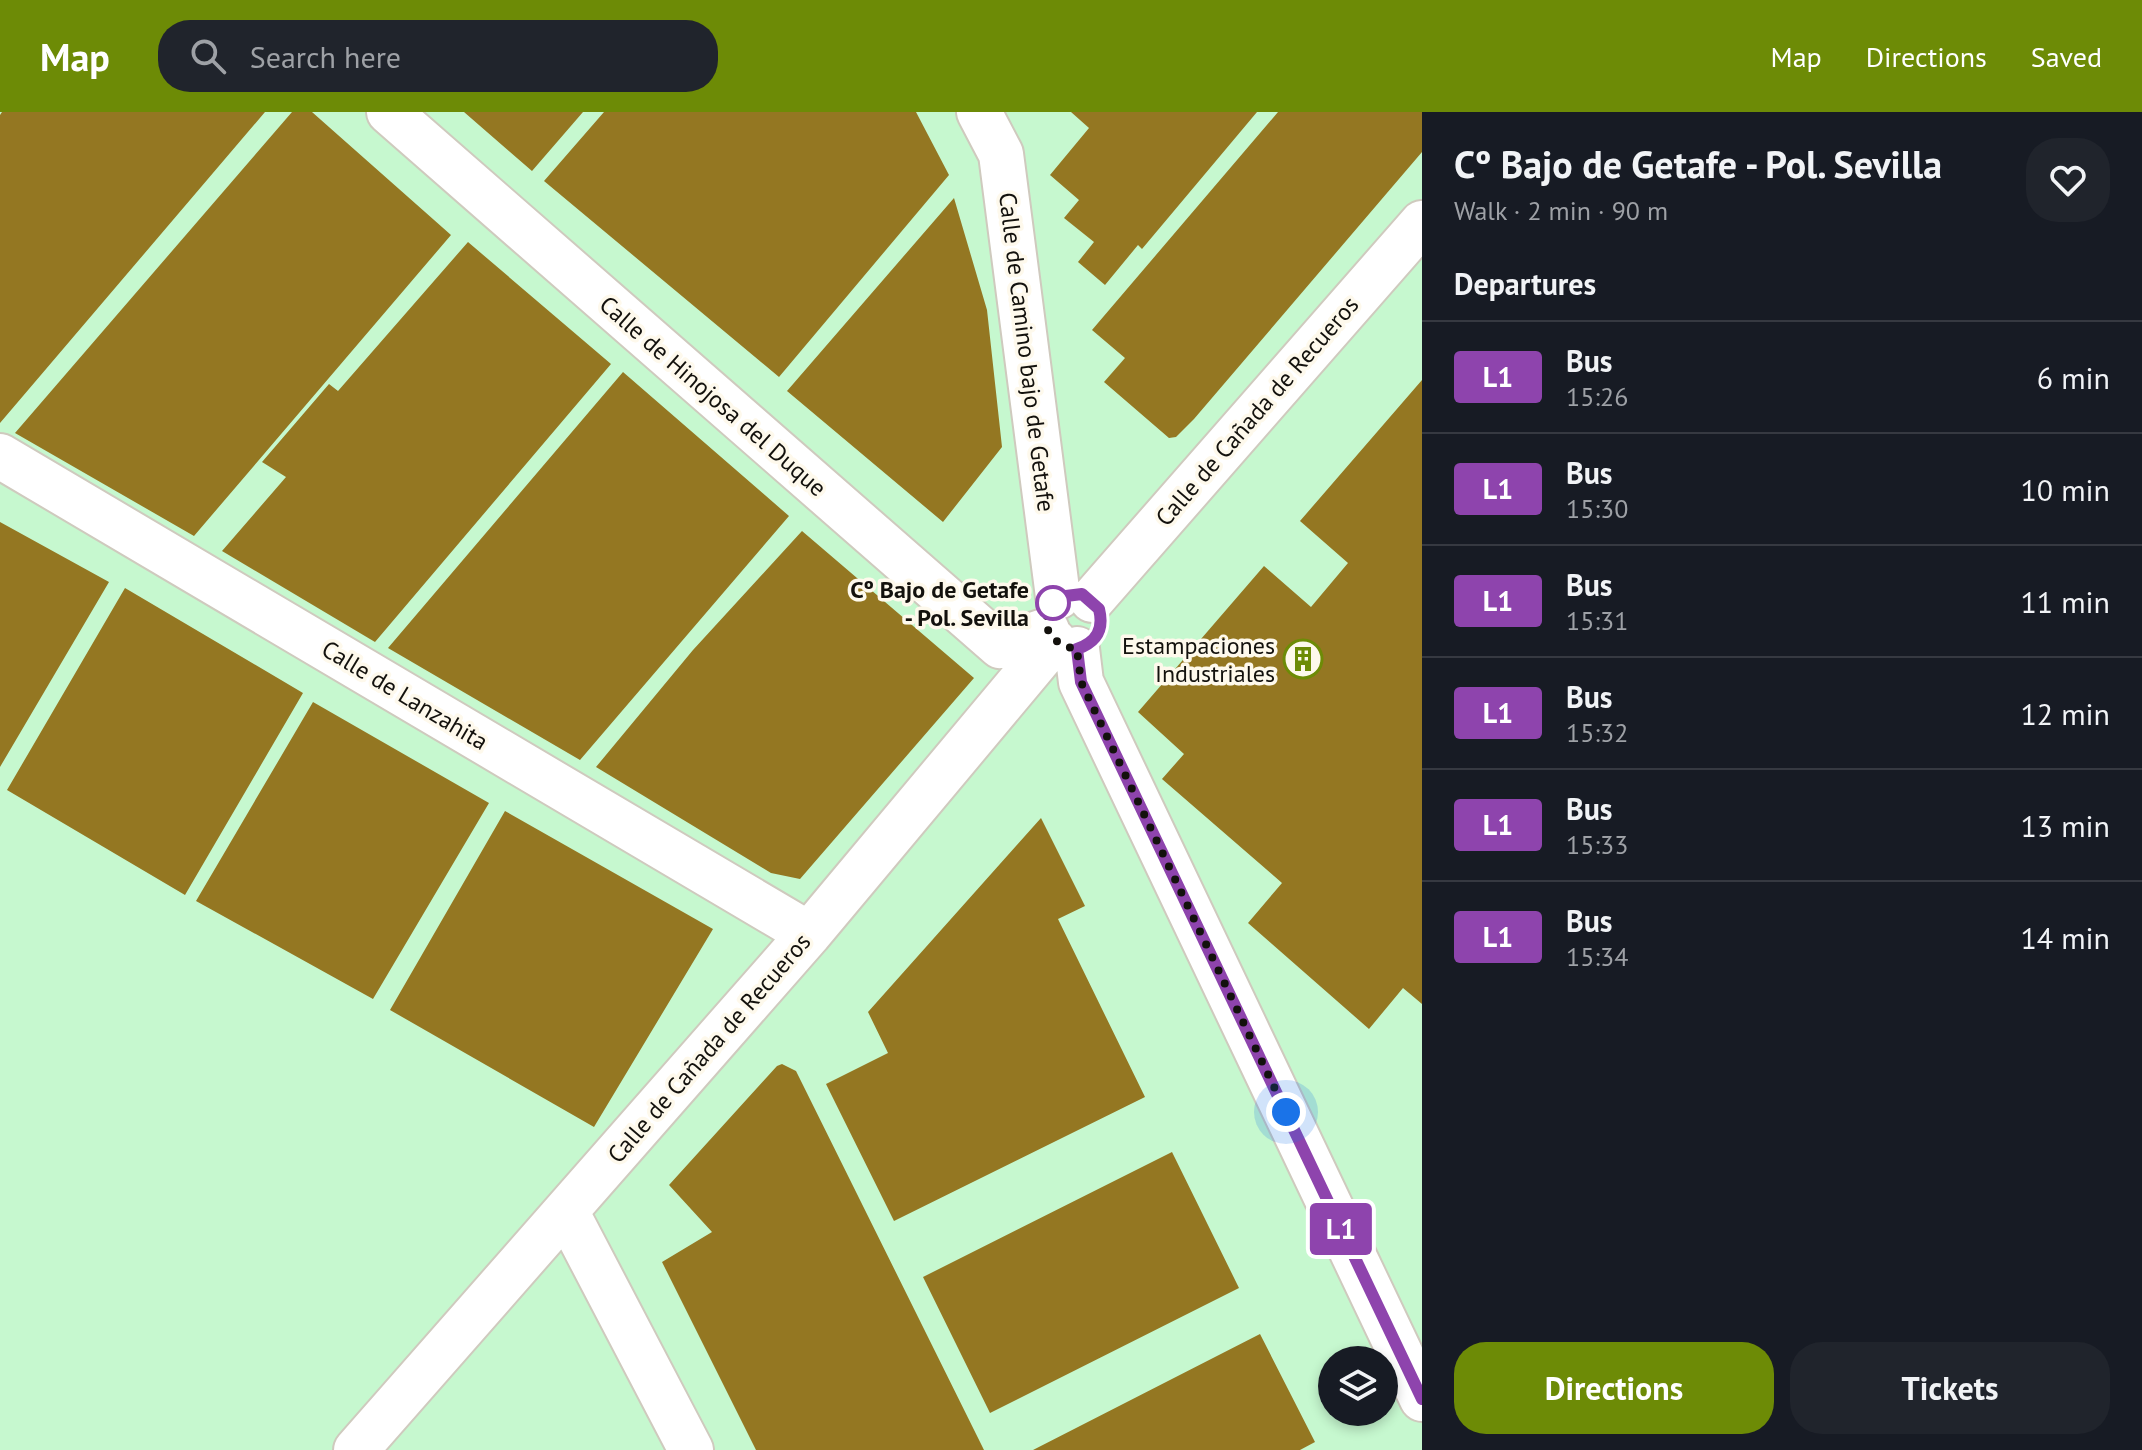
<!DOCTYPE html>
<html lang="en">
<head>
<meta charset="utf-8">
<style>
	:root { --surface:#171b24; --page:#20242c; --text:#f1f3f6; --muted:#9ea1a6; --line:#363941; --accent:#6d8b06 }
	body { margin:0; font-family:"PT Sans",sans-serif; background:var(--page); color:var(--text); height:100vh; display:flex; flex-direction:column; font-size:30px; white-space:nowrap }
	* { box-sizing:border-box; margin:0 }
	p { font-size:26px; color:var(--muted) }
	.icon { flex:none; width:44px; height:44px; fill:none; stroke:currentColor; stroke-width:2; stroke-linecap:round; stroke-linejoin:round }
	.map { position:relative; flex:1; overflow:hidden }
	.details { display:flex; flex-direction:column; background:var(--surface); width:720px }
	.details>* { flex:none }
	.badge { padding:0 16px; border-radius:6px; font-size:28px; line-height:52px }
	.fabs { position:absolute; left:1318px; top:1234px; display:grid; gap:16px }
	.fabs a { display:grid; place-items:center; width:80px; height:80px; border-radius:50%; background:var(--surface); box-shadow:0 4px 12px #0003; font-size:40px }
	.you { position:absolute; width:40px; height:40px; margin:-20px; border:6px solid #fff; border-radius:50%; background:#1a73e8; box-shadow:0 0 0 12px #1a73e833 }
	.map>.badge { position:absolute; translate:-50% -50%; box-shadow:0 0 0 4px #fff }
	h2 { padding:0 32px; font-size:30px; line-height:72px }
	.round { display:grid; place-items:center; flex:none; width:84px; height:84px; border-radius:32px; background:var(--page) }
	.summary { display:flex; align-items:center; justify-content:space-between; height:136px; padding:0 32px }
	h1 { font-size:38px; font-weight:700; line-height:60px }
	.primary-button { display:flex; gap:16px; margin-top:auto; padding:16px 32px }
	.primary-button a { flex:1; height:92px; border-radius:32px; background:var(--accent); color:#fff; font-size:32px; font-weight:700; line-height:92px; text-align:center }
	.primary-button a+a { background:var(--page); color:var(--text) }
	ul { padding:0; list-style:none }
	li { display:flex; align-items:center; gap:24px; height:112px; padding:0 32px; border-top:2px solid var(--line) }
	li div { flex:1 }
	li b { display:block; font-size:30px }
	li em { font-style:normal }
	li .badge { min-width:88px; font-weight:700; text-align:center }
	header { display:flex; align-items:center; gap:48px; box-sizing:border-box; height:112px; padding:0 40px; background:var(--accent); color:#fff }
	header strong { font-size:38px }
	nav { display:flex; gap:44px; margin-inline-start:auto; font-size:28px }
	.search { width:560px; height:72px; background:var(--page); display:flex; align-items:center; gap:20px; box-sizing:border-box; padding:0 28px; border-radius:32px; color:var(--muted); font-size:30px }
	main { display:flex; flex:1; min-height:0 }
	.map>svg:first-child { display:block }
</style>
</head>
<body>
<header>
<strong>Map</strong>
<div class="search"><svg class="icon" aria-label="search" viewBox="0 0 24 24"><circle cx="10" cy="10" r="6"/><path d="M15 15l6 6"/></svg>Search here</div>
<nav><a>Map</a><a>Directions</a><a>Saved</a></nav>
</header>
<main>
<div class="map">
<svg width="1422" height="1338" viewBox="0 0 1422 1338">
	<rect width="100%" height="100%" fill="#fef9ec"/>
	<path fill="#c6f8cf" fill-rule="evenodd" d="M 0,0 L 1422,0 L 1422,1338 L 0,1338 ZM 1332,1248 L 1384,1248 L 1384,1300 L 1332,1300 Z"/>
	<path fill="#947722" d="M 2,0 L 265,0 L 0,311 L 0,3 Z
		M 292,0 L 312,0 L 451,123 L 194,424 L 15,321 Z
		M 464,0 L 583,0 L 532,59 Z
		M 604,0 L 916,0 L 949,63 L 779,265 L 544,69 Z
		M 1071,0 L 1257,0 L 1142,137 L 1138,133 L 1105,173 L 1078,150 L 1094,130 L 1064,106 L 1079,88 L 1050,63 L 1089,16 Z
		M 1278,0 L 1422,0 L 1422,40 L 1194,307 L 1176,325 L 1169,326 L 1104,270 L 1125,246 L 1092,218 Z
		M 954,86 L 987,198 L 1002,335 L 943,410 L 787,279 Z
		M 468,130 L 611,252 L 375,530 L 222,439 L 286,365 L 262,350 L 329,272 L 338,279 Z
		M 623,260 L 789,404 L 580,648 L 388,536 Z
		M 1422,268 L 1422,892 L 1403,876 L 1369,917 L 1248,811 L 1282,771 L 1162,667 L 1184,642 L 1138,600 L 1264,454 L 1311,495 L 1348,451 L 1300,409 Z
		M 0,410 L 109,470 L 0,655 Z
		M 802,419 L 974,566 L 800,767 L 771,761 L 596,655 L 693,538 Z
		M 125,476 L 303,581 L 185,783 L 7,678 Z
		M 313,590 L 489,691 L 373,887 L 196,789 Z
		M 505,699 L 713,817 L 594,1015 L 390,898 Z
		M 1041,706 L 1085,794 L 1058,807 L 1145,985 L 894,1109 L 826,972 L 888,941 L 868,900 Z
		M 782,952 L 796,959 L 984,1338 L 756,1338 L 662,1150 L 712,1120 L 669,1073 L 777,954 Z
		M 1172,1040 L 1239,1176 L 990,1301 L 923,1165 Z
		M 1260,1222 L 1315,1330 L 1300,1338 L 1033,1338 Z"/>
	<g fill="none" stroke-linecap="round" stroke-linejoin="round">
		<defs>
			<path id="minor" d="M 389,0 L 1000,534 L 1047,518
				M 979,0 L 1001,42 L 1058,485
				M 0,344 L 809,822
				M 1092,488 L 1422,111
				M 1077,537 L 1081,570 L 1422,1287
				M 566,1099 L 691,1338
				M 356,1338 L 809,822 L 1054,529"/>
		</defs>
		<use href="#minor" stroke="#cfcabe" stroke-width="48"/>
		<use href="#minor" stroke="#fff" stroke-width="44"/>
	</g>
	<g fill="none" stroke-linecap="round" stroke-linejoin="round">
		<defs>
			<path id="line" d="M 1050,494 L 1058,485 L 1082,482 L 1099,497 C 1104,517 1097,530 1077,537 L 1081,570 L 1422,1287"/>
		</defs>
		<use href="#line" stroke="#fff" stroke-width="18"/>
		<use href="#line" stroke="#8e44ad" stroke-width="12"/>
		<path stroke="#13110d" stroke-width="8" stroke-dasharray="0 14.4" d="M 1053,491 C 1037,513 1052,534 1077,537 L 1081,570 L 1286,1000"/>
	</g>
	<defs>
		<symbol id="building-ring" viewBox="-11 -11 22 22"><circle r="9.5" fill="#fef9ec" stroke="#6d8b06" stroke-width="1.5"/><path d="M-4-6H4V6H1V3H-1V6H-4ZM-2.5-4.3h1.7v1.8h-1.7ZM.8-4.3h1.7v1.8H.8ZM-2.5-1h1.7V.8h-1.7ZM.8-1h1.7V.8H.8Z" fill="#6d8b06"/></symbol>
	</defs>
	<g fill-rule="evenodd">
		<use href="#building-ring" x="1281" y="525" width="44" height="44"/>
	</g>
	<circle fill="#fff" stroke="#8e44ad" stroke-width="4" cx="1053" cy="491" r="16"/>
	<g text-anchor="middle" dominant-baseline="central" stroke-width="7" stroke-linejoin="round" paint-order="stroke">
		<g font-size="24" fill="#13110d" stroke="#fef9ec">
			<text transform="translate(1027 240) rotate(83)">Calle de Camino bajo de Getafe</text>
			<text transform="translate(713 284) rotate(41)">Calle de Hinojosa del Duque</text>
			<text transform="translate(1257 299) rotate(-49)">Calle de Cañada de Recueros</text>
			<text transform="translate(405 583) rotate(31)">Calle de Lanzahita</text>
			<text transform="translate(709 936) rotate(-49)">Calle de Cañada de Recueros</text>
		</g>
		<g font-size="24" font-weight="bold" fill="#13110d" stroke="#fef9ec" text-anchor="end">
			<text x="1029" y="477">Cº Bajo de Getafe<tspan x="1029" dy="28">- Pol. Sevilla</tspan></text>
		</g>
		<g font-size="24" fill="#13110d" stroke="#fef9ec" text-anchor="end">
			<text x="1275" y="533">Estampaciones<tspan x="1275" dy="28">Industriales</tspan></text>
		</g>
	</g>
</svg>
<div class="fabs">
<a><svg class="icon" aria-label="layers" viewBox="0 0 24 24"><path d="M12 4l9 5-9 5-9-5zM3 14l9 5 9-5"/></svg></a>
</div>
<div class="you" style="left:1286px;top:1000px"></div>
<b class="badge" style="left:1341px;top:1117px;background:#8e44ad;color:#fff">L1</b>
</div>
<section class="details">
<div class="summary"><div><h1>Cº Bajo de Getafe - Pol. Sevilla</h1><p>Walk · 2 min · 90 m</p></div><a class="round"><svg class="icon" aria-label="heart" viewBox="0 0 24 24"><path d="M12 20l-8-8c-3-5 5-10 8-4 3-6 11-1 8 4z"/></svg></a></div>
<h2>Departures</h2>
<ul>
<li><span class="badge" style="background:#8e44ad;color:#fff">L1</span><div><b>Bus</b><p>15:26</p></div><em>6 min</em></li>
<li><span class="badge" style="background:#8e44ad;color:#fff">L1</span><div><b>Bus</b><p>15:30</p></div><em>10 min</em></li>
<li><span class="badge" style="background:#8e44ad;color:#fff">L1</span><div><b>Bus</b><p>15:31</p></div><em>11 min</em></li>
<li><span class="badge" style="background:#8e44ad;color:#fff">L1</span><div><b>Bus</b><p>15:32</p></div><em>12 min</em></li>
<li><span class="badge" style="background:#8e44ad;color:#fff">L1</span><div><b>Bus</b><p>15:33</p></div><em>13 min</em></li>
<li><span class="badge" style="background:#8e44ad;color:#fff">L1</span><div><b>Bus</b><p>15:34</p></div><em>14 min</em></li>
</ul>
<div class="primary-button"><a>Directions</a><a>Tickets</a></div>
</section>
</main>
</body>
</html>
